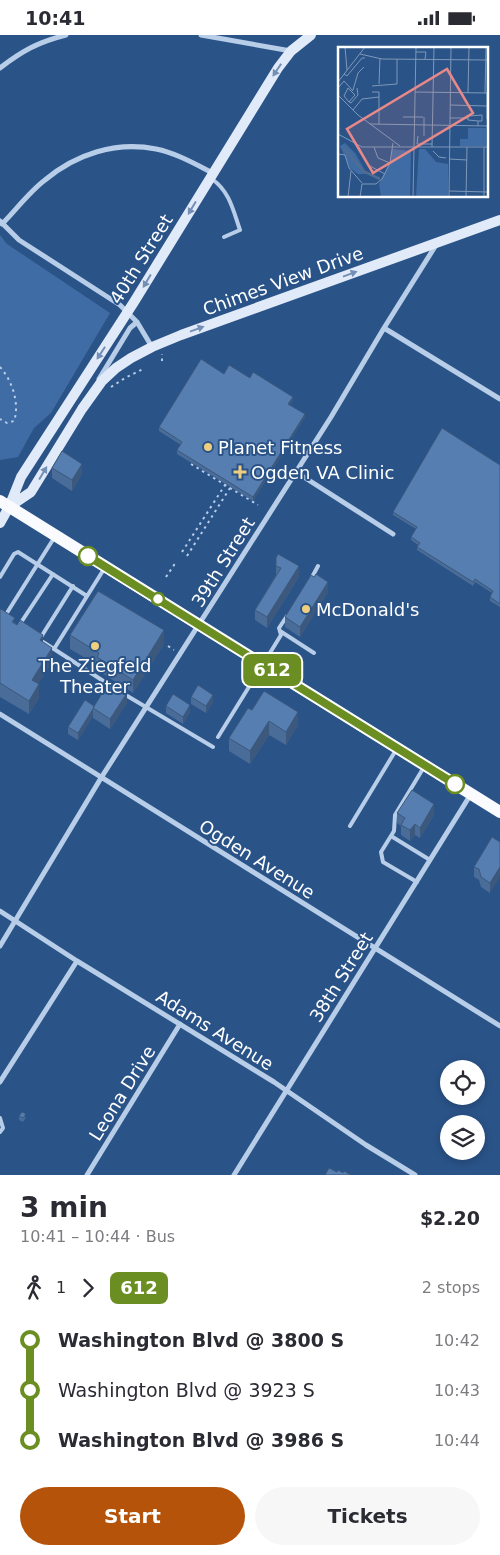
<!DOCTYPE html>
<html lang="en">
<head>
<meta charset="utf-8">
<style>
	:root { --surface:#fff; --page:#f7f7f7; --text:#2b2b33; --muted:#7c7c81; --accent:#b45309 }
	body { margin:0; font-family:"DejaVu Sans",sans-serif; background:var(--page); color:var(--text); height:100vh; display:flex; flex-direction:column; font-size:19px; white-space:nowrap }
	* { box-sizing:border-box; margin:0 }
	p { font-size:16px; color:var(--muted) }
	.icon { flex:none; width:28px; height:28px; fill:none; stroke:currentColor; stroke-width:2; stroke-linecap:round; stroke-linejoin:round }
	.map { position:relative; height:1140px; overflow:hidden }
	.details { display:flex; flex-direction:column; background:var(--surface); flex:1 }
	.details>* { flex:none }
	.badge { padding:0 10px; border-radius:8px; font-size:18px; line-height:32px }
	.fabs { position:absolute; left:440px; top:1025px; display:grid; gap:10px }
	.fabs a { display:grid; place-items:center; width:45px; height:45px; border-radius:50%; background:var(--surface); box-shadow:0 2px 8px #0003; font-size:25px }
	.map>.badge { position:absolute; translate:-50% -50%; box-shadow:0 0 0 2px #fff }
	.legs { display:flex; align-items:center; gap:8px; height:55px; padding:0 20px; font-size:16px }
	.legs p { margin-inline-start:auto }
	.summary { display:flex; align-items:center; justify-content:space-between; height:85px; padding:0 20px }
	h1 { font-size:28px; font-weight:700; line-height:38px }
	.button { display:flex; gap:10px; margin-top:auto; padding:10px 20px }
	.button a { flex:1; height:58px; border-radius:30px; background:var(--accent); color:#fff; font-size:20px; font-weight:700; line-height:58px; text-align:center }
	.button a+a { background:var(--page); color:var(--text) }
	ul { padding:0 20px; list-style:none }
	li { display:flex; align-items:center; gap:18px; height:50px; font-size:19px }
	li i { display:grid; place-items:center; width:8px; height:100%; margin:0 6px; background:currentColor }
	li i::after { content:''; width:12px; height:12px; margin:-6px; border:4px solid; border-radius:50%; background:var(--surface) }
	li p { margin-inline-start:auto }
	li:first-child i { background:linear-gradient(#0000 50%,currentColor 0) }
	li:last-child i { background:linear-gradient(currentColor 50%,#0000 0) }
	.status { display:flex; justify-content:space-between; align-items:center; height:35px; padding:0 25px; background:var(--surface); direction:ltr }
	.status svg { height:14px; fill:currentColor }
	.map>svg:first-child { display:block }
</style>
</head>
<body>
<div class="status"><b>10:41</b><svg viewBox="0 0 49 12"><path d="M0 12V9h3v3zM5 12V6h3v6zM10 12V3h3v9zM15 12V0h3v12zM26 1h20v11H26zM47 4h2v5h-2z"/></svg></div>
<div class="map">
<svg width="500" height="1140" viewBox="0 0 500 1140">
	<rect width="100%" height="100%" fill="#2a5388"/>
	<path fill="#3f6ca4" d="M 0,200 L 7,209 L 110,278 L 51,378 L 34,393 L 18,422 L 0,425 Z"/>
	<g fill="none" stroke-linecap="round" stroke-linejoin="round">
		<path stroke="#b7cde8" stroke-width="2" stroke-dasharray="2.5 4" stroke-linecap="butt" d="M 162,326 L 162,319
			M 0,332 C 12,345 20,369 14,386 L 7,388 L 0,384
			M 111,352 L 125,343 L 145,333
			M 191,429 L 258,470
			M 182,517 L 225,450
			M 187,521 L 230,453
			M 166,542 L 176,527
			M 168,611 L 174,615"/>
		<path stroke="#b7cde8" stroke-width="4" d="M 212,144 C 230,157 233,175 240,195 L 224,202
			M 0,542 L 14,519 L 18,517 L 87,561
			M 311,544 L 318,531
			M 5,581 L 54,503
			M 20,589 L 53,539
			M 280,596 L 314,618
			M 41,602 L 73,551
			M 43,607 L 54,614 L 104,534
			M 54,614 L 111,651
			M 124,659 L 213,712
			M 218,702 L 281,600 L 279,593 L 287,581
			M 350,791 L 396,715
			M 391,801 L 430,825
			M 417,847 L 383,827 L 381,817 L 394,796 L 395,780 L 424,732
			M 0,1083 L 3,1093 L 0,1097"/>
		<path stroke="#b7cde8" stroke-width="5" d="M 201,0 L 291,16
			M 0,33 C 22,16 38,7 66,0
			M 0,186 L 19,205 L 120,270 L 137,287 L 152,312
			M 2,189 C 16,175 29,157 45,145 C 76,119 116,106 156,114 C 176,118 195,129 213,138
			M 384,293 L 500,364
			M 99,344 L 130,293 L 137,287
			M 296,437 L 393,499
			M 0,679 L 500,991
			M 0,876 L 77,926 L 274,1047 L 366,1110 L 415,1140
			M 0,911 L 101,743 L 331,382 L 384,293 L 436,210
			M 0,1047 L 77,926
			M 87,1140 L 180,989
			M 234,1140 L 471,759"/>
		<path stroke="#e1eaf8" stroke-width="10" d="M 9,472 L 31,457 L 82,374 L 102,346 L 116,333 L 131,323 L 152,312 L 181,300 L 500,185
			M 0,488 L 9,472 L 21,442 L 134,267 L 278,33 L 291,16 L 311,0"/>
		<path stroke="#f9fbfe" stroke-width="12" d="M 0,466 L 500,777"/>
	</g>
	<path fill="#4a6c98" d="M 224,339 L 250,343 L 293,365 L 290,370 L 305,382 L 253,466 L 177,419 L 177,415 L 181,410 L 159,396 L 159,392 Z
		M 500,430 L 500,572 L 490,566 L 490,562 L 492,558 L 475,547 L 473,551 L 417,515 L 417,512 L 418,510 L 411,505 L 411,502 L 416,494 L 393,480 L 393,477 Z
		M 52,433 L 82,439 L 72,456 L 52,443 Z
		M 276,523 L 299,542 L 267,593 L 255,585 L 255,575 L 276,540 Z
		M 328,557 L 300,602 L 285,592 L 285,582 Z
		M 0,575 L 15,588 L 43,607 L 52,627 L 38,649 L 39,663 L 29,679 L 0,662 Z
		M 70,600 L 164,609 L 133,658 L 97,635 L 97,630 L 70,614 Z
		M 191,662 L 213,667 L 206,678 L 191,669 Z
		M 127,668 L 110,694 L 93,683 L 93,681 L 78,705 L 68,699 L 68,692 L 94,671 Z
		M 166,671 L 190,677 L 183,689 L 166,678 Z
		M 252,675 L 298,690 L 286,710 L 269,700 L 250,729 L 229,716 L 229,703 Z
		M 397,778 L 434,780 L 420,803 L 415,800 L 410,806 L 401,800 L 401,791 L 397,788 Z
		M 492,802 L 490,858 L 481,852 L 479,845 L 474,842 L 474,832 Z
		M 19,1081 L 26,1082 L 23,1087 L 19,1085 Z"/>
	<path fill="#3c587c" d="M 293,362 L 293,365 L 288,372 L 288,369 Z
		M 305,379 L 305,382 L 253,466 L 253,462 Z
		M 82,429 L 82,439 L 72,456 L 72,445 Z
		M 299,531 L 299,542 L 267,593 L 267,582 Z
		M 328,547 L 328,557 L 300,602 L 300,592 Z
		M 164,595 L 164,609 L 133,658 L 133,645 Z
		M 43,600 L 43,613 L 40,605 Z
		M 52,613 L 52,627 L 32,659 L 32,645 Z
		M 39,649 L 39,663 L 29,679 L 29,666 Z
		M 127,658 L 127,668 L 110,694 L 110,684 Z
		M 213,660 L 213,667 L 206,678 L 206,671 Z
		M 190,670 L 190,677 L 183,689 L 183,682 Z
		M 93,674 L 93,681 L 78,705 L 78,698 Z
		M 298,677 L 298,690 L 286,710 L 286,697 Z
		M 269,686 L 269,700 L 250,729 L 250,716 Z
		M 434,769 L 434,780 L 420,803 L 420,793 Z
		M 415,789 L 415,800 L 410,806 L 410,795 Z
		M 500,832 L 500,842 L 490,858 L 490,848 Z"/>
	<path fill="#567eb1" stroke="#3c587c" d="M 201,324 L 224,339 L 229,330 L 250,343 L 253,337 L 293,362 L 288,369 L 305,379 L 253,462 L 177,415 L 182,407 L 159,392 Z
		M 442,393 L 500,430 L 500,569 L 490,562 L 493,556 L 475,544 L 473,547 L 417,512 L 420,508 L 411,502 L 417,492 L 393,477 Z
		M 62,416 L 82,429 L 72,445 L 52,433 Z
		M 278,519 L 299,531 L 267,582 L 255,575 L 281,533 L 276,531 L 276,523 Z
		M 316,539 L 328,547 L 300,592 L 285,582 L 311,540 L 314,542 Z
		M 98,556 L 164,595 L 133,645 L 97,622 L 99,618 L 70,600 Z
		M 1,574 L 15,583 L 12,587 L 17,590 L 20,585 L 43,600 L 40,605 L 52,613 L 32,645 L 39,649 L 29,666 L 0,648 L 0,575 Z
		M 109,647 L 127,658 L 110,684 L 93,673 Z
		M 198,650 L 213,660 L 206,671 L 191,662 Z
		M 264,656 L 298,677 L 286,697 L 269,686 L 250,716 L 229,703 L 248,673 L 252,675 Z
		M 173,659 L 190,670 L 183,682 L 166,671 Z
		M 85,665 L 94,671 L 93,674 L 78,698 L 68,692 Z
		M 412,755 L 434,769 L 420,793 L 415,789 L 410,795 L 401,790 L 405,783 L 397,778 Z
		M 492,802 L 500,807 L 500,832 L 490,848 L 481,842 L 479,834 L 474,832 Z
		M 22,1077 L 26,1079 L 23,1083 L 19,1081 Z
		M 329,1133 L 337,1137 L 338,1135 L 343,1138 L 344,1136 L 351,1140 L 325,1140 Z"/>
	<defs><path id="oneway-solid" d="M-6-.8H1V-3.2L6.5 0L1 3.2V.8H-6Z" transform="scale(1.25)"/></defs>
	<g fill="#738fb5">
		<use href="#oneway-solid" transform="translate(277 35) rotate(124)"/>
		<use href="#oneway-solid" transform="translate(192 173) rotate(121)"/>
		<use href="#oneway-solid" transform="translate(350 239) rotate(-20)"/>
		<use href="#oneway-solid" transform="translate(147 246) rotate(121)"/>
		<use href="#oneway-solid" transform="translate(197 294) rotate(-20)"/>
		<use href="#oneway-solid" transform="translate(101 318) rotate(123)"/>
		<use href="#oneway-solid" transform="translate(43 438) rotate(-59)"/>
	</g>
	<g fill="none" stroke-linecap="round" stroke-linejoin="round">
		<defs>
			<path id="line-1" d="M 88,521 L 455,749"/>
		</defs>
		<use href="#line-1" stroke="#fff" stroke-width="11"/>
		<use href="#line-1" stroke="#6b8e23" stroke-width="8"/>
	</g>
	<g fill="#eecf7f" stroke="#2a5388" stroke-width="2">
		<circle cx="208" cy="412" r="5"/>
		<path d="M237.5 429.5h5v5h5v5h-5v5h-5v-5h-5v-5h5z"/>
		<circle cx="306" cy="574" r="5"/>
		<circle cx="95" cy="611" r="5"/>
	</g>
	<g fill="#fff" stroke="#6b8e23" stroke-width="2.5">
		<circle cx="88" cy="521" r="9"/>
		<circle cx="158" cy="564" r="6"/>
		<circle cx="455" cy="749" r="9"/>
	</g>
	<g text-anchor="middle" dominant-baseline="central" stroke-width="4" stroke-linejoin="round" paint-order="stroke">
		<g font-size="18" fill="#fff" stroke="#2a5388">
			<text transform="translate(141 224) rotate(-58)">40th Street</text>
			<text transform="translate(283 246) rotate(-20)">Chimes View Drive</text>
			<text transform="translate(223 527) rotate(-58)">39th Street</text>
			<text transform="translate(257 824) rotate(32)">Ogden Avenue</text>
			<text transform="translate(341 942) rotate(-58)">38th Street</text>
			<text transform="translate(215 995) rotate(32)">Adams Avenue</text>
			<text transform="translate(122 1058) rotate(-58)">Leona Drive</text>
		</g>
		<g font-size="18" fill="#fff" stroke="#2a5388" text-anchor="start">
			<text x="218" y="412">Planet Fitness</text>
			<text x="251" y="437">Ogden VA Clinic</text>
			<text x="316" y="574">McDonald's</text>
			<text x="95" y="630" text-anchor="middle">The Ziegfeld<tspan x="95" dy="21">Theater</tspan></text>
		</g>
	</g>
	<g transform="translate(338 12)">
		<rect width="150" height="150" fill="#2a5388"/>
		<path d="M 130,81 L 148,81 L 148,99 L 122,99 L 122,92 L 130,92 ZM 7,96 L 17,106 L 29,127 L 20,127 L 12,121 L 2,99 ZM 54,102 L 73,104 L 72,150 L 43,150 L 41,137 L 53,114 ZM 81,102 L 87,102 L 98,115 L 110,117 L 110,150 L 78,150 Z" fill="#3f6ca4"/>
		<path fill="none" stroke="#506c91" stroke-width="2.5" d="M 5,100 L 25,124 L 42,132"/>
		<path fill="none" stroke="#7f98b8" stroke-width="1" d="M 7,0 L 9,23M 78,5 L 88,5 L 87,12M 22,7 L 44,12 L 150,13M 6,27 L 9,29 L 24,11 L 27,11M 0,35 L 27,0M 41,37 L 42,11M 34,39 L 59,37 L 59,12M 0,41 L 6,34 L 15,44M 15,43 L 20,26 L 26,20M 34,45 L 41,45 L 41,77M 77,45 L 150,46M 130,46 L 131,0M 147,46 L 148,0M 0,48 L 20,68 L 62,99M 11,55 L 17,48 L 10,41 L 6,49 L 11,55 L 13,56M 13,56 L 20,48 L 19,41M 112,58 L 149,59M 15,63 L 24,52 L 41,50M 65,70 L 85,70M 112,71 L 130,71M 149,72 L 149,46M 140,74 L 144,74 L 144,68 L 130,69 L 130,73 L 140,74 L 140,79M 32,77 L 150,79M 0,87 L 24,100 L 150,100M 80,89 L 79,97 L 94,97M 86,89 L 86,70M 21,100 L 30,118 L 47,127M 36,100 L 40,111 L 52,116M 94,100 L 96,0M 95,104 L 101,110 L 108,111M 0,107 L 7,108 L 11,121 L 24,136M 111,112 L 129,113M 111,144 L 150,145M 10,150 L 13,124M 22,150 L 24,137 L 38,137 L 44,132 L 52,116 L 55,96M 75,150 L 78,0M 111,150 L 113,0M 128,150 L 129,100M 146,150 L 146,100"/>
		<path fill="#e88989" fill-opacity="0.15" stroke="#e88989" stroke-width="2.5" d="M 109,22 L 135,66 L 35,126 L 9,82 Z"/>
		<rect width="150" height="150" fill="none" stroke="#fff" stroke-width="2.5"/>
	</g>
</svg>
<div class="fabs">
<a><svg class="icon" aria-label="locate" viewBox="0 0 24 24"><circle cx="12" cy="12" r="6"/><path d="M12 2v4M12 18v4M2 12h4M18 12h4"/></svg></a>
<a><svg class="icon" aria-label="layers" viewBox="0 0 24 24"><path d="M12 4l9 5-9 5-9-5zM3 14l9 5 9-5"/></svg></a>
</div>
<b class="badge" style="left:272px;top:635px;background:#6b8e23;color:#fff">612</b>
</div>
<section class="details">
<div class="summary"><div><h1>3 min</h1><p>10:41 – 10:44 · Bus</p></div><b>$2.20</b></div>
<div class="legs"><svg class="icon" aria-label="walk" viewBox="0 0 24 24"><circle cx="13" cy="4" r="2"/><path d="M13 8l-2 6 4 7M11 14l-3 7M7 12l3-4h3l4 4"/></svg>1<svg class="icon" aria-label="forward" viewBox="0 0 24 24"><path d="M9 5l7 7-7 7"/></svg><b class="badge" style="background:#6b8e23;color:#fff">612</b><p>2 stops</p></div>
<ul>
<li><i style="color:#6b8e23"></i><b>Washington Blvd @ 3800 S</b><p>10:42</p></li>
<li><i style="color:#6b8e23"></i><span>Washington Blvd @ 3923 S</span><p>10:43</p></li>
<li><i style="color:#6b8e23"></i><b>Washington Blvd @ 3986 S</b><p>10:44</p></li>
</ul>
<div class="button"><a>Start</a><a>Tickets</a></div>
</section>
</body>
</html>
